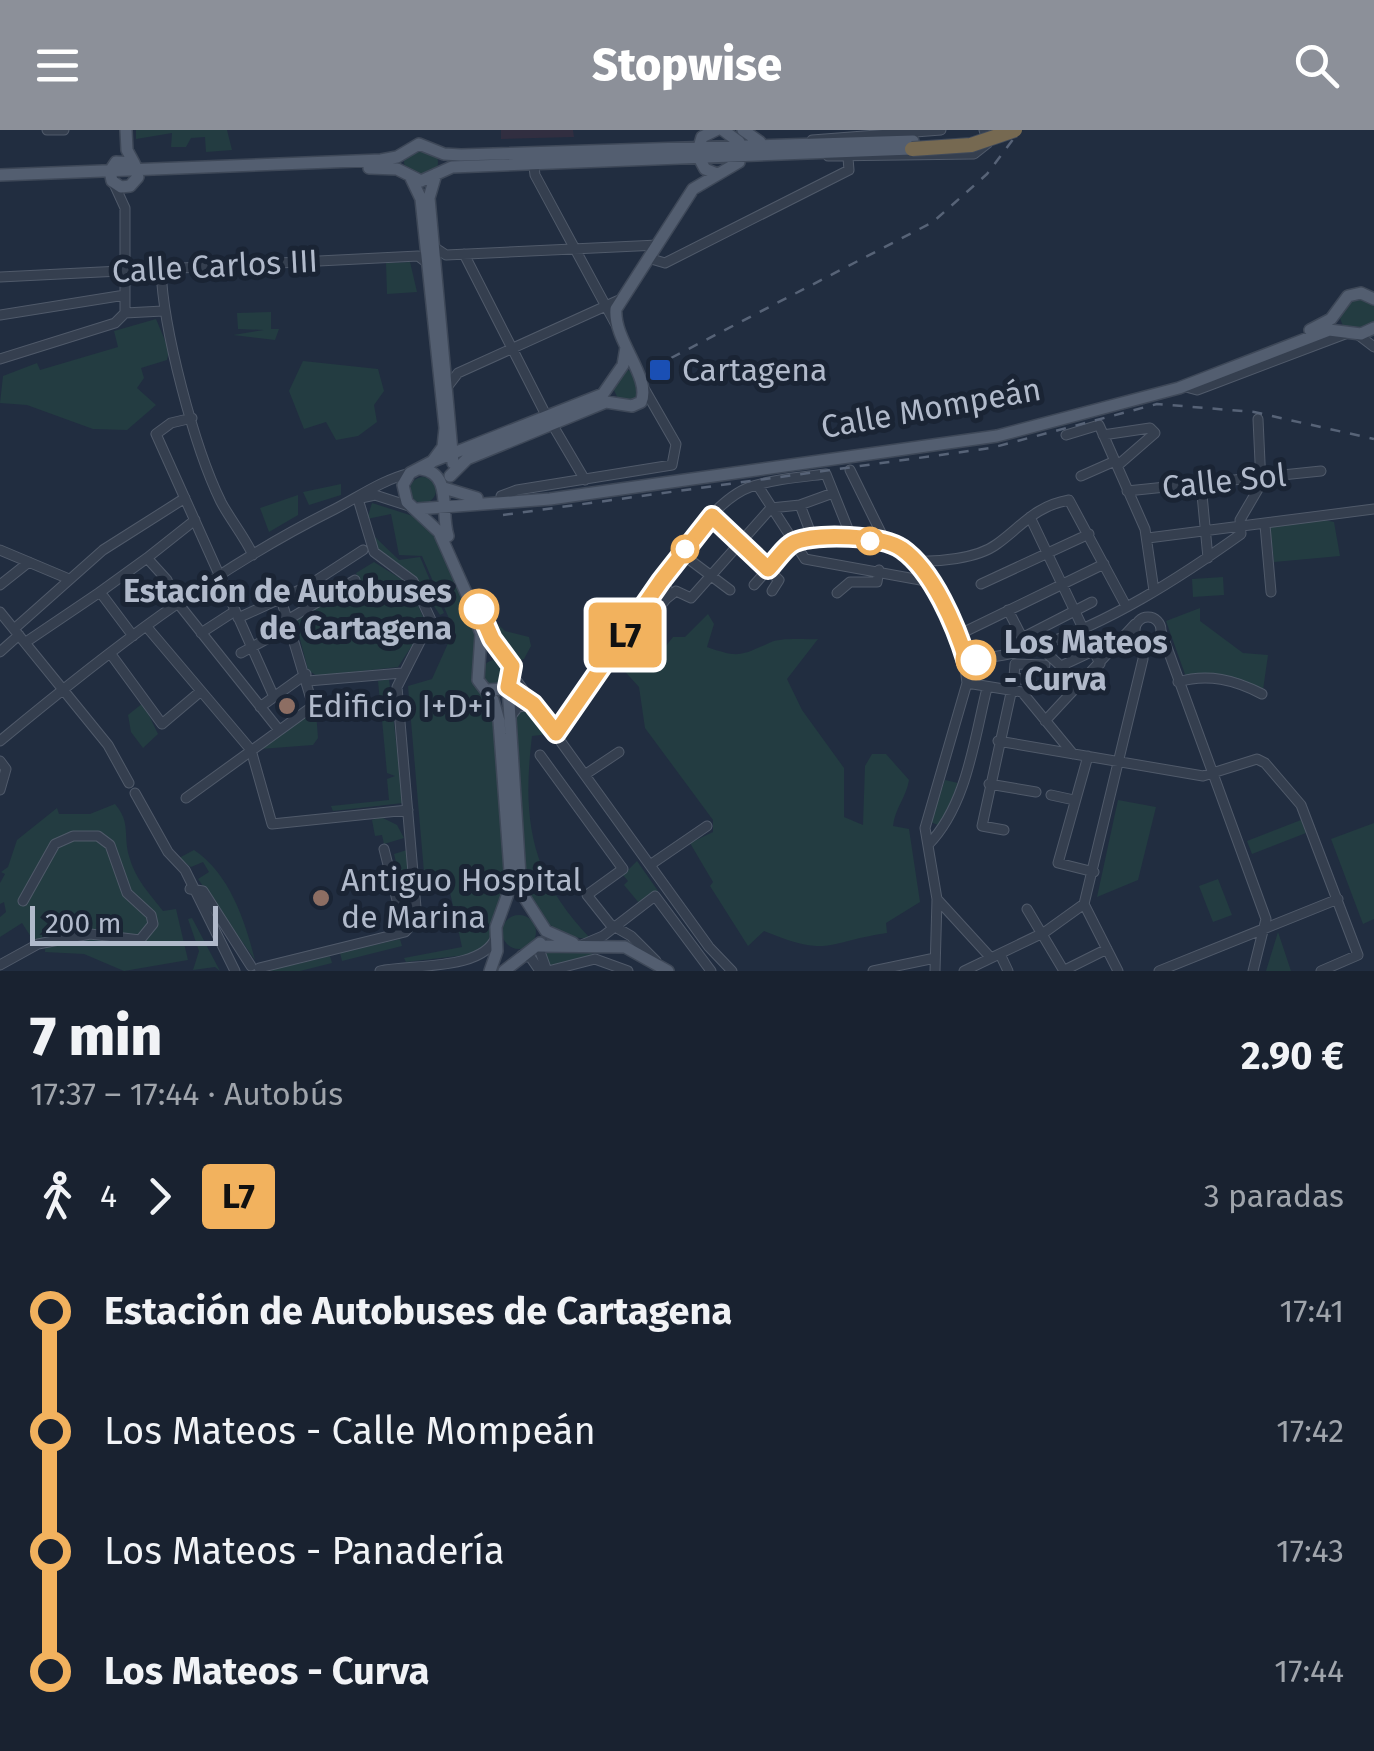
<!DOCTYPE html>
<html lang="es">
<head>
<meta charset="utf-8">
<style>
	:root { --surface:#192230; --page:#222a38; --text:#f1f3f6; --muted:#9fa4ab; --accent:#8c9099 }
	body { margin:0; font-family:"Fira Sans",sans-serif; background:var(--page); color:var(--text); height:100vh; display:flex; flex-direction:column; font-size:38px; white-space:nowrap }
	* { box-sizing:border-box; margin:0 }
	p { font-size:32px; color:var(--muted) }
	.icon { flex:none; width:55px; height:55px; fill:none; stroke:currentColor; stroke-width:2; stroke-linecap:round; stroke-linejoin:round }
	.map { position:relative; height:841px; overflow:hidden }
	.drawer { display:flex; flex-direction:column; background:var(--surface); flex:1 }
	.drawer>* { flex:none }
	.badge { padding:0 20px; border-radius:8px; font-size:35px; line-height:65px }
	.scale { position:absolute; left:30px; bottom:25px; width:188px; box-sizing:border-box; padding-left:10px; border:5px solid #b1bacb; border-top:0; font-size:28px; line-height:35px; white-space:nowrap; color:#b1bacb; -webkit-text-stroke:8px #1a2434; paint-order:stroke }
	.map>.badge { position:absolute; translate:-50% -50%; box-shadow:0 0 0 5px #fff }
	.legs { display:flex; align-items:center; gap:15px; height:110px; padding:0 30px; font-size:32px }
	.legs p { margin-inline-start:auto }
	.head { display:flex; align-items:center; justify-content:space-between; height:170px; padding:0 30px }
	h1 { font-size:55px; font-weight:800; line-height:75px }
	ul { padding:0 30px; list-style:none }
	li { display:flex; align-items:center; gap:35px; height:120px; font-size:38px }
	li i { display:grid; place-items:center; width:15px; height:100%; margin:0 12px; background:currentColor }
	li i::after { content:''; width:25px; height:25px; margin:-12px; border:8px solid; border-radius:50%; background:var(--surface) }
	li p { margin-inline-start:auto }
	li:first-child i { background:linear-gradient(#0000 50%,currentColor 0) }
	li:last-child i { background:linear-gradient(currentColor 50%,#0000 0) }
	header { display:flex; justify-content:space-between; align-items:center; height:130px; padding:0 30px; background:var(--accent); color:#fff; font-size:45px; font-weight:800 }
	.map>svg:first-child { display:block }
</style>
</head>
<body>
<header><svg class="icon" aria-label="menu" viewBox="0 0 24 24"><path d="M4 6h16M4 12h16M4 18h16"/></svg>Stopwise<svg class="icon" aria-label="search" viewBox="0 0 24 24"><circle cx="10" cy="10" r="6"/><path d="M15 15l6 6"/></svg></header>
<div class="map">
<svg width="1374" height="841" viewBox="0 0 1374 841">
	<rect width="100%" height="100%" fill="#212d40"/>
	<path fill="#312e40" d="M 501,0 L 573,0 L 574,7 L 501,9 Z"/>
	<path fill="#233c41" d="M 136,0 L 227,0 L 232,20 L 206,22 L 205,7 L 191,8 L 186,17 L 171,17 L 172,3 L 136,9 Z
		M404 32a17 17 0 1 1 34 0a17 17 0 1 1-34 0Z
		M 410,132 L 417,162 L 387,164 L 386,133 Z
		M 1345,168 L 1374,169 L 1374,198 L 1343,196 L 1338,183 Z
		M 271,182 L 271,199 L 279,199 L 275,210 L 233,205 L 264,200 L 238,199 L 237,183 Z
		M 156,189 L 169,220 L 167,230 L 141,238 L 144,248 L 137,258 L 156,275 L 127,300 L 93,299 L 27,275 L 0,273 L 3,246 L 37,233 L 40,240 L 118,217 L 114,201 Z
		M 303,231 L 378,239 L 384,261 L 374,275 L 377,292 L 358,306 L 336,310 L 326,292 L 304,299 L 289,261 Z
		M 625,239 L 638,244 L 643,270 L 619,271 L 613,258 Z
		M410 360a13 13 0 1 1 26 0a13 13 0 1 1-26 0Z
		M 341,354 L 341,365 L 309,375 L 303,362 Z
		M 298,365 L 298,385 L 269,402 L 260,378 Z
		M 372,373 L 413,386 L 435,402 L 475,501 L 473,547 L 493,592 L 505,756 L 487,815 L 466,825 L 406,832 L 404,828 L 462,817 L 446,744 L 424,742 L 408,556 L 432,549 L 454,500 L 422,426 L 399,425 L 391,384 L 367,389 Z
		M 1324,390 L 1334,392 L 1340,426 L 1274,432 L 1270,397 Z
		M 375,407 L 399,430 L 420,427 L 444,483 L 440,485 L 413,445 L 375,418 Z
		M 374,432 L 409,454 L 426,494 L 398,537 L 317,546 L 308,540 L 295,490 L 360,453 L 356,443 Z
		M 1223,447 L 1224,465 L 1193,467 L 1192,449 Z
		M 1200,478 L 1200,491 L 1243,523 L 1268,525 L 1263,560 C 1240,548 1212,540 1186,547 L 1166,491 Z
		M 486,483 L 505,501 L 529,507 L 531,516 L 524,529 L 518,531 L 502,512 Z
		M 708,484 L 714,494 L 707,517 C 738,528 740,526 769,513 C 782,507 803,510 818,509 L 787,549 L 802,580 L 844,638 L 844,687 L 863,695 L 865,636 L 872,624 L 886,624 L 909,650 C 906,668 895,678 893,696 L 909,699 L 920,772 L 886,793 L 887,803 C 825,812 830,828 764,801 L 748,816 L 710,756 L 713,752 L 690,713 L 713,702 L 713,690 L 645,598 L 639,557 L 619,535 L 627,524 L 650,536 L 673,507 L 685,507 Z
		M482 543a13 13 0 1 1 26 0a13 13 0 1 1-26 0Z
		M 389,549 L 403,673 L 333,681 L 331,676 L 389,670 L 387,649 L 395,646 L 387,643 L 381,579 L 389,575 L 380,572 L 378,551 Z
		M 143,573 L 158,604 L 143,618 L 131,602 L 128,585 Z
		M 519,580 L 533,582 L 549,604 L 532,606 C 522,688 530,746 590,808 C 561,811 536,788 528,760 C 515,721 517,632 514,588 Z
		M 305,581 L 309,586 L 316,581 L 318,608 L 313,615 L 260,619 Z
		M 945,650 L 958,653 L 941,696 L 930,692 Z
		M 1118,670 L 1156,677 L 1138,750 L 1097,767 Z
		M 115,674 C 131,693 123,704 129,726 C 135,749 149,763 163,781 L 176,779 L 188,830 L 124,841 L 84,824 L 45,822 L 46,807 L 33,810 L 22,793 L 0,807 L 0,787 L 6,782 L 4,772 L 0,774 L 0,753 L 5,744 L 1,742 L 8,737 L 17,710 L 57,678 L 59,684 L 90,684 Z
		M 381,687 L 397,695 L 404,708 L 384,714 L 382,705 L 375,706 L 372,690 Z
		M 1301,690 L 1306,703 L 1252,724 L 1247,711 Z
		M 1374,693 L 1374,789 L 1363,794 L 1331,709 Z
		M 194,720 C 229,743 245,790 255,830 L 198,749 L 209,742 L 203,732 L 191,737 L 179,728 Z
		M 407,720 L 413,786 L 411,792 L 394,724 Z
		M 637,731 L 658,761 L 639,773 L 624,755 L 628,751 L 623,745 Z
		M 1218,749 L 1232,785 L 1213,792 L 1199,756 Z
		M502 802a17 17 0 1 1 34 0a17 17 0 1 1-34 0Z
		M 192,788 L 220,841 L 215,837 L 193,840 L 199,821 L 188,789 Z
		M 1278,802 L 1291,841 L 1266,841 Z
		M 400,809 L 402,816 L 342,831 L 340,823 Z
		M 552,818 L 591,823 L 601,829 L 548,841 L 545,824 Z
		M 330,826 L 332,833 L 300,841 L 267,841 Z"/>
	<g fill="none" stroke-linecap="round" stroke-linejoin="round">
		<defs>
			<path id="minor" d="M 47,0 L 64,0
				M 812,10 L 941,0
				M 828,26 L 974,24 L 988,13 L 984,0
				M 538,33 L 534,37 L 535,45 L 615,193
				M 114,54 L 125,78 L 125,183
				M 434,117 L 446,125 L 658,115
				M 464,124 L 547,287
				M 648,128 L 665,133 L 849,40 L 848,28
				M 161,139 C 163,199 194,317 221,372 C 230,389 244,406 253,425
				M 0,147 L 418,126 L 427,133
				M 125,183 L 163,181
				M 0,185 L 125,165
				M 1357,204 L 1374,217
				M 0,229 L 115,193 L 125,183
				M 448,256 L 458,243 L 619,170
				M 1186,257 L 1197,260 L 1213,254 L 1345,204
				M 192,288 L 171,293 L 156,304 L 274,567
				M 552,294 L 585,350
				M 1066,305 L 1099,295 L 1145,399 L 1154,461
				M 1103,305 L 1150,298 L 1155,303 L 1117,336
				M 850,340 L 886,413
				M 1081,346 L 1115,331
				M 1201,354 L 1208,428
				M 758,356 L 805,429
				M 1127,361 L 1321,341
				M 501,366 L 517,360 L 672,335 L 676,314 L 645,260
				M 361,368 L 375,365 L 412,377
				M 800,375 L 813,409
				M 712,386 L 779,450 L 772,461
				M 1030,387 L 1100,534
				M 1265,395 L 1271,462
				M 1148,408 L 1374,379
				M 792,412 L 843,406 L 899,417 L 929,452 L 962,515 L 967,553 L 925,698 L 937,769 L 935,841
				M 0,420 L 69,449
				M 682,424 L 730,460
				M 147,428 L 195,390
				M 805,429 L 926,451
				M 914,431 C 937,432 977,429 997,414 C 1022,396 1035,376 1069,370 L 1126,476
				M 981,454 L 1089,404
				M 0,455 L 29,432
				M 754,455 L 792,412
				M 837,463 L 850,452 L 877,452 L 879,440
				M 666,469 L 676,461 L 691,468 L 771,378 L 800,375 L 833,363
				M 1008,480 L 1025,513
				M 0,482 L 108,615 L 129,653
				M1135 500a13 13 0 1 1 26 0a13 13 0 1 1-26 0Z
				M 238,488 L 306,457 L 363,420
				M 289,489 L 355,450
				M 146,496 L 251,620 L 272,694 L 408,680
				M 14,499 L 103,420 L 185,368
				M 1161,501 L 1266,789 L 1253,841
				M 201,503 L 235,481
				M 958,505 L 1104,434
				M 133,506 L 100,462 L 147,428 L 167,450 L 177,472 L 279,600
				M 1022,508 L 1092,472
				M 26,512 L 100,462
				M 1039,516 L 1080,554
				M 0,522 L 19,505
				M 110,523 L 162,594 L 201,561
				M 241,523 L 276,504
				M 967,531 C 989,527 1014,525 1036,517 C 1109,493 1178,449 1241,404 L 1240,390 L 1261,354 L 1258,289
				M 615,535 L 666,469 L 667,458 L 661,451
				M 1061,536 L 1093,521
				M 514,547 L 709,817 L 732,841
				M 308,551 L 402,543
				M 1031,552 L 1014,547 L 1015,534 L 1045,535
				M 1178,552 C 1208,543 1235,550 1262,564
				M 967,553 L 1022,562 L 1073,624
				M 260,577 L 306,544
				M 511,586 L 518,577 L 533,575
				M 1045,591 L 1135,494
				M 556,603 C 606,550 687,379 750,357 C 774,349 801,347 826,344 L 848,399
				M 0,611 C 105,524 212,440 335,379 C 360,366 382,350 410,343
				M 998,611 L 1203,646 L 1257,629 L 1265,633 L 1301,675 L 1358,825 L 1321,841
				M 540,625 L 623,739 L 587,765 L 610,794 L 631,806 L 656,831
				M 1088,626 L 1058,733 L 1094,742
				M 0,631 L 6,639 L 0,660
				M 586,644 L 619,622
				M 989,654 L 1036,662
				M 135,663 L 168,722 L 185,740 L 235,841
				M 1051,665 L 1074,670
				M 186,668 L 313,576 L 281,469
				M 1004,700 L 982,696 L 1011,563
				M 928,715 C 967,675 974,610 987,558
				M 384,719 L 405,802
				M 650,735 L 707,696
				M 190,759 L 203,761 L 251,836
				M 937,769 L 991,828
				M 1084,774 L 1118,841
				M 1027,779 L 1064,841
				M 584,814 L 603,806 L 655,766 L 711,841
				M 538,816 L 547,841
				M 1000,824 L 1008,841
				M 522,825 L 531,828 L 540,841
				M 0,835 L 38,814 L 90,804 L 140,810 L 153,794 L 151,785 L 127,763 L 110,715 L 98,706 L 73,706 L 55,714 L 23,771
				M 259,838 L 405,802 L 417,789 L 397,557 L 431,490 L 413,451 L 374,422 L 358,369
				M 380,841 C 411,834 483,841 496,807
				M 548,841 L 595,829 L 628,841
				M 873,841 L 935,828
				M 964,841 L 1045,802 L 1084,774 L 1143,529 L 1143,513
				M 1063,841 L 1107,819
				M 1159,841 L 1338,769"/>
			<path id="major" d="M 126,0 L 127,20 L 134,33
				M 716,0 L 702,7 L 697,24 L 705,39 L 717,44
				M 743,0 L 760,12
				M 369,38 L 397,39 L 421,51 L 452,37 L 912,19
				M 110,41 L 116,32 L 134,33 L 138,43
				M 110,41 L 112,51 L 121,57 L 130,56 L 138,47
				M 436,44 L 429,68 L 453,333
				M 0,45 L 381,30 L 397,27 L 419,14 L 444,24 L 461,25 L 913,11
				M 411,48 L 421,69 L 445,298 L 443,317 L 432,332
				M 1310,200 L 1331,189 L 1348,166 L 1361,163 L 1374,169
				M 421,339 C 453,343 440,382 448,406
				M 450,346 L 467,329 L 606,272 L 632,276 L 641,272 C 652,248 613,210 616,179 L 693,59 L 739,32 L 739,12 L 723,0
				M 444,358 L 477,368
				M 417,379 L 550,369 L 997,306 L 1179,258 L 1329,200 L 1361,204 L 1374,198
				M 483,487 L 514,544 L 506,559 L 487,560
				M 508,557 L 521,762 L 546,801 L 573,813
				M 538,816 L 625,817 L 668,841
				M 490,841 L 497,821 L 496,797 L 511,755 L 499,591 L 493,570 L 478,550 L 481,504 L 467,465 L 439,402 L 407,372 L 403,355 L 410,343 L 431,332 L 603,264 L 623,235 L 626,217
				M 504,841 L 540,813"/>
		</defs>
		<use href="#minor" stroke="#505a6a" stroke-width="11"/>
		<use href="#major" stroke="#3e4858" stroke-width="14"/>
		<use href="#minor" stroke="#353f4f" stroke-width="9"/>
		<use href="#major" stroke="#535e70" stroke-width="11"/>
		<path stroke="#576377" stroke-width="2.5" stroke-dasharray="10 10" stroke-linecap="butt" d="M 671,228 L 933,92 L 987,44 L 1020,0
			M 503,385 L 991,318 L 1157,274 L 1254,282 L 1374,309"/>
		<defs>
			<path id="highway-bridge" d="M 912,19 L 971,15 L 1015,0"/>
		</defs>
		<use href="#highway-bridge" stroke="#404a5a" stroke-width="16" stroke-linecap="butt"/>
		<use href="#highway-bridge" stroke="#766951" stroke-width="14"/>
	</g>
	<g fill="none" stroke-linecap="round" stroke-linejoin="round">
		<defs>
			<path id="line-1" d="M 479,479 L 492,509 L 512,536 L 508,557 L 533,574 L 556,603 L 661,451 L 712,386 L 768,439 C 776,431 785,416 795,412 C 817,403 882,405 902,419 C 933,441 956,496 967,532 L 976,530"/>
		</defs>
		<use href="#line-1" stroke="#fff" stroke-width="22"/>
		<use href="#line-1" stroke="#f2b25e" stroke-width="15"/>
	</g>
	<rect fill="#1a4fb4" stroke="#1a2434" stroke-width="4" x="648" y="228" width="24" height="24" rx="5"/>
	<g fill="#fff" stroke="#f2b25e" stroke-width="5">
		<circle cx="870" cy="411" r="12"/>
		<circle cx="685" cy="419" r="12"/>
		<circle cx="479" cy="479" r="18"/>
		<circle cx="976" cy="530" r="18"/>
	</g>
	<g fill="#8d6e63" stroke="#1a2434" stroke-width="4">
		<circle cx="287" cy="576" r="10"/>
		<circle cx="321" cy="768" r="10"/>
	</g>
	<g text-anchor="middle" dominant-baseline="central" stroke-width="10" stroke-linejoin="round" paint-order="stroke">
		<g font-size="32" fill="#b1bacb" stroke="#1a2434">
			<text transform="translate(215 136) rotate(-3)">Calle Carlos III</text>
			<text transform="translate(931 278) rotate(-10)">Calle Mompeán</text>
			<text transform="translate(1224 351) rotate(-6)">Calle Sol</text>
		</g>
		<g font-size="32" fill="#b1bacb" stroke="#1a2434" text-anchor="start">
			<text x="682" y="240">Cartagena</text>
			<text x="307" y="576">Edificio I+D+i</text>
			<text x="341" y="750">Antiguo Hospital<tspan x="341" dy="37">de Marina</tspan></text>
		</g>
		<g font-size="32" font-weight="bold" fill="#b1bacb" stroke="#1a2434" text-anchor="end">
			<text x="452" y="461">Estación de Autobuses<tspan x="452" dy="37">de Cartagena</tspan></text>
			<text x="1004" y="512" text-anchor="start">Los Mateos<tspan x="1004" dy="37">- Curva</tspan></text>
		</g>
	</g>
</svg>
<div class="scale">200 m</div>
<b class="badge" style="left:625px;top:505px;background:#f2b25e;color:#111">L7</b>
</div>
<section class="drawer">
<div class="head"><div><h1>7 min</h1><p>17:37 – 17:44 · Autobús</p></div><b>2.90 €</b></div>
<div class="legs"><svg class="icon" aria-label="walk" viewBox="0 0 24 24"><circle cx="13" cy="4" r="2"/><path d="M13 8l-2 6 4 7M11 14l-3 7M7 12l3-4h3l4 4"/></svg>4<svg class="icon" aria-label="forward" viewBox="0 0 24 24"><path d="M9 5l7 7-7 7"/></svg><b class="badge" style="background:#f2b25e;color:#111">L7</b><p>3 paradas</p></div>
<ul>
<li><i style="color:#f2b25e"></i><b>Estación de Autobuses de Cartagena</b><p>17:41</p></li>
<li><i style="color:#f2b25e"></i><span>Los Mateos - Calle Mompeán</span><p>17:42</p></li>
<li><i style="color:#f2b25e"></i><span>Los Mateos - Panadería</span><p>17:43</p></li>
<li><i style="color:#f2b25e"></i><b>Los Mateos - Curva</b><p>17:44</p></li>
</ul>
</section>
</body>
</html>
